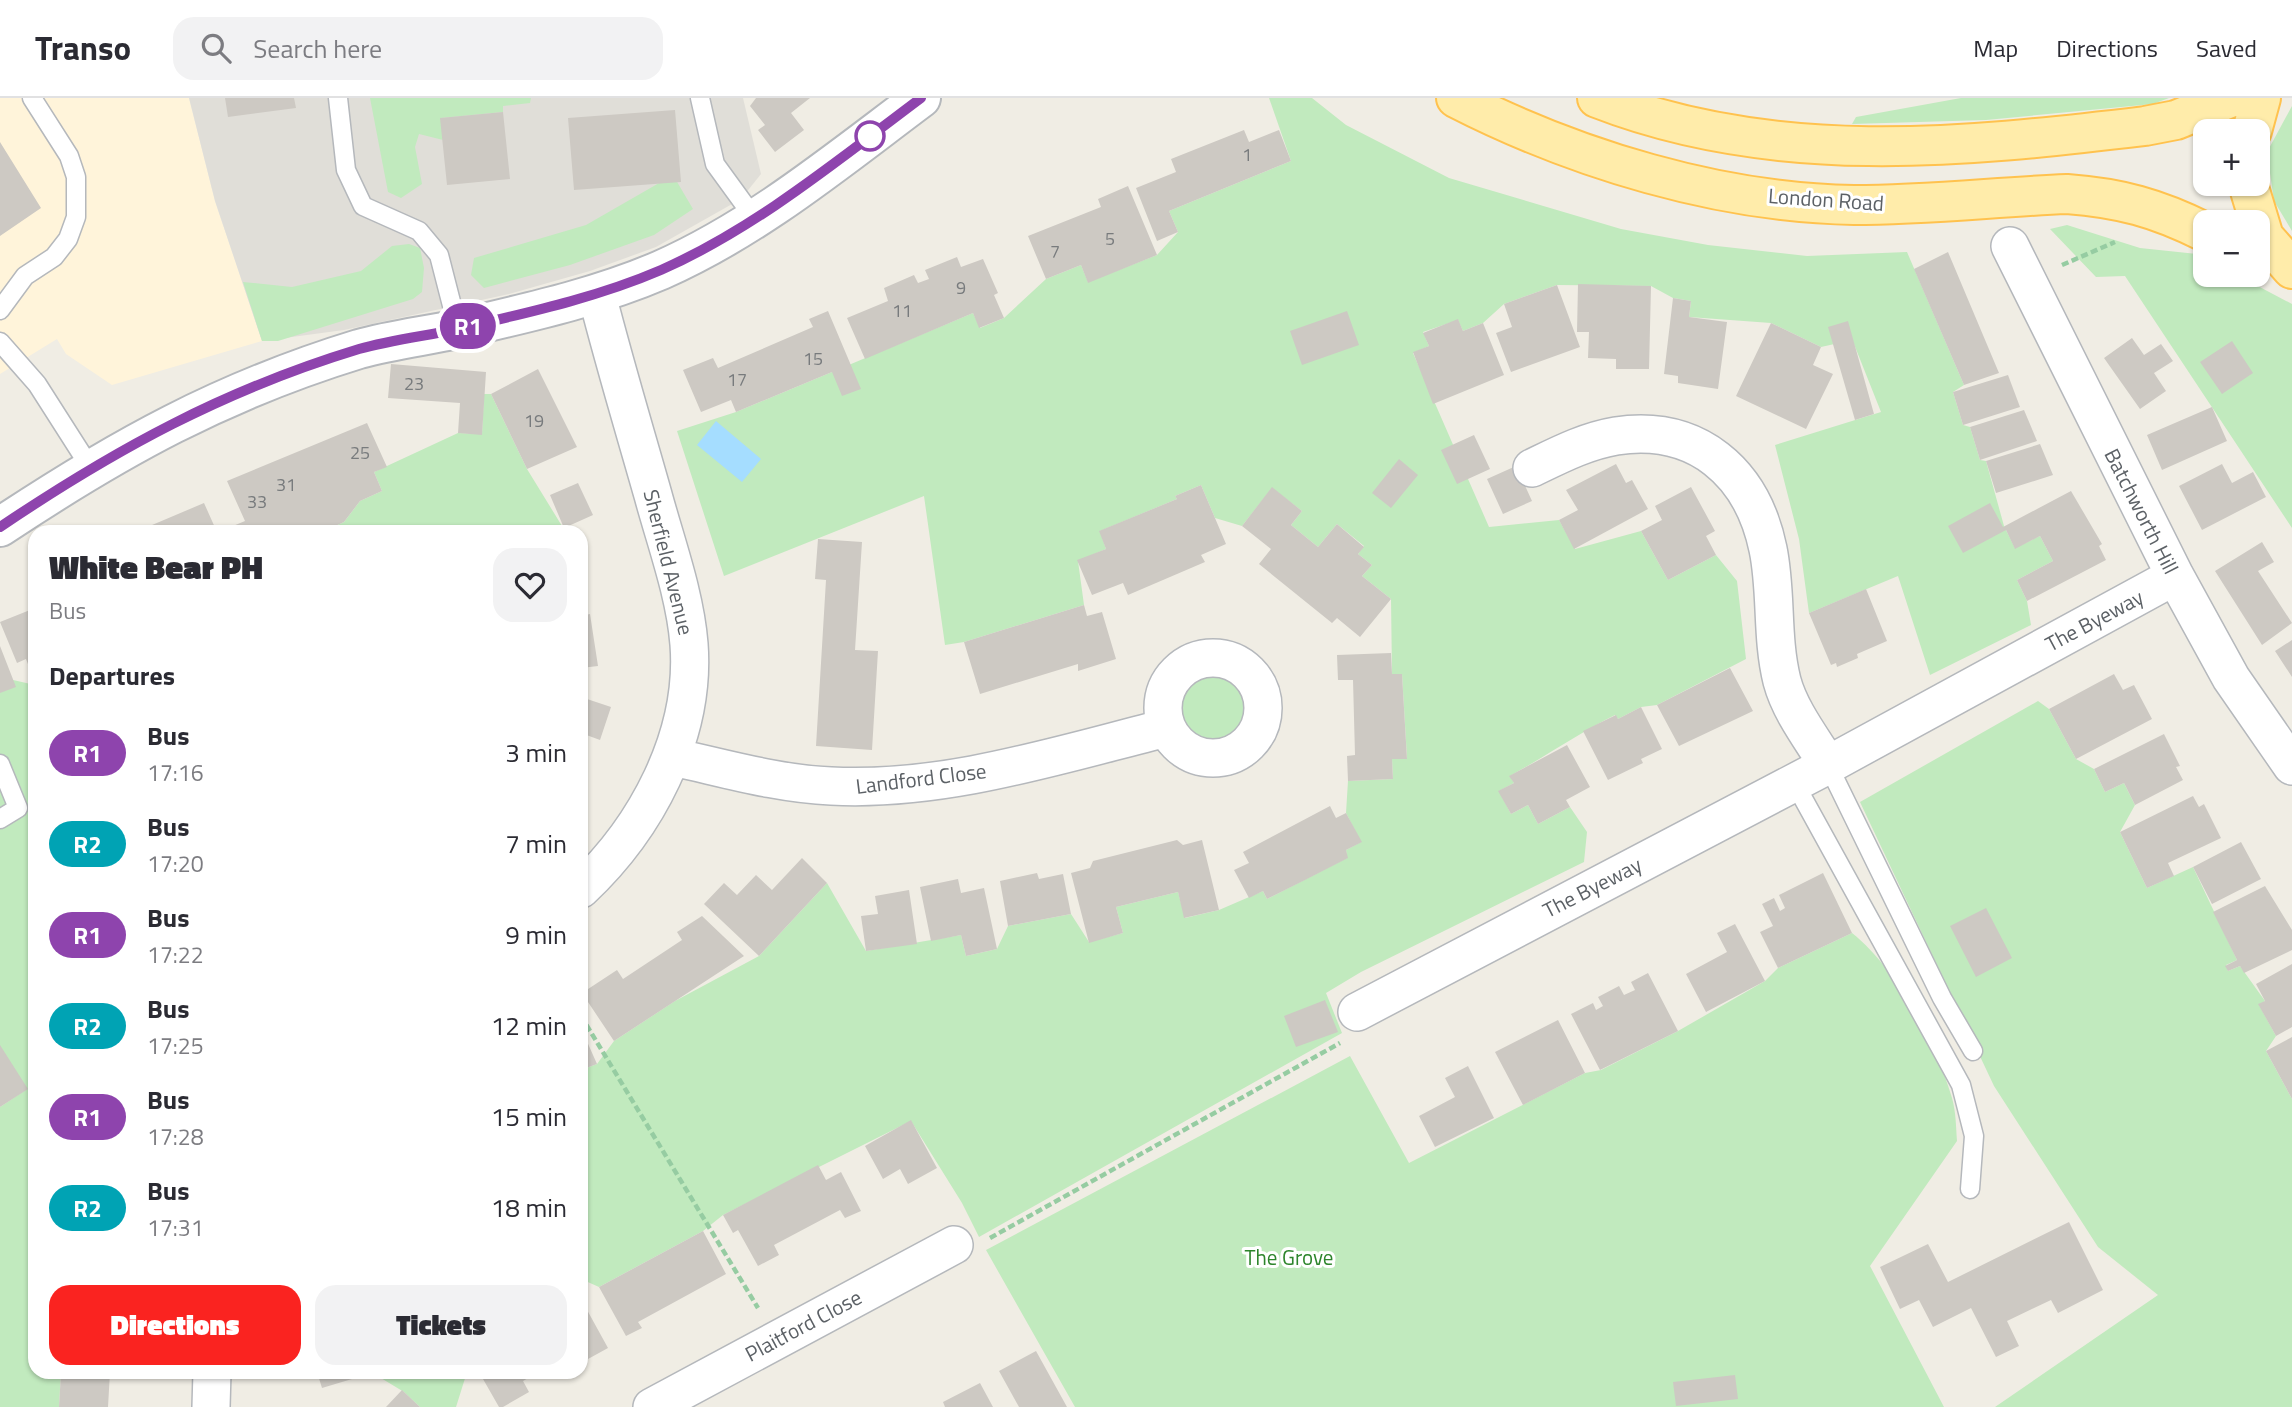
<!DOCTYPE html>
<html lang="en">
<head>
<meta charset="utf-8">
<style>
	:root { --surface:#fff; --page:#f2f2f3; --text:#2b2b33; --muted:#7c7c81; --line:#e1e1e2; --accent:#fa2320 }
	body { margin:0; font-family:"Titillium Web",sans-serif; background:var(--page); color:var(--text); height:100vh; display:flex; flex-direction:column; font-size:26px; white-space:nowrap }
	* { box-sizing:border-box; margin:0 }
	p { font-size:23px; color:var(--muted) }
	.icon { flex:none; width:38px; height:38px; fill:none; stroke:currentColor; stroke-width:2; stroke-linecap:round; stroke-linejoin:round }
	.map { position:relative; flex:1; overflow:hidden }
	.panel { position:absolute; left:28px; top:427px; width:560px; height:854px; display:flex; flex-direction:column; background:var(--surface); border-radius:21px; box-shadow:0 2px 5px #0004 }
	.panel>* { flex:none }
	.badge { padding:0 14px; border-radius:23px; font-size:24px; line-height:46px }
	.tools { position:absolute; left:2193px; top:21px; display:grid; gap:14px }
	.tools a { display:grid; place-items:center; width:77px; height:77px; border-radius:14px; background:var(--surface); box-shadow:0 2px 5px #0004; font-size:35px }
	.map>.badge { position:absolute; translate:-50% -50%; box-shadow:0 0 0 4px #fff }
	h2 { padding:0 21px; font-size:26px; line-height:63px }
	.round { display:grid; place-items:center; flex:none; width:74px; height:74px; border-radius:21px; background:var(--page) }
	.headline { display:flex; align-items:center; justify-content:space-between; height:119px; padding:0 21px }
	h1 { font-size:33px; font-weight:800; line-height:52px }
	.primary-button { display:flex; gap:14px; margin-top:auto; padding:14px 21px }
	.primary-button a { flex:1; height:80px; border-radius:21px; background:var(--accent); color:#fff; font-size:28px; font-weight:800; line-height:80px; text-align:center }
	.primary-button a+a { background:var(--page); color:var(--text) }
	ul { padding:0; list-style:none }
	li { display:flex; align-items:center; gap:21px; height:91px; padding:0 21px }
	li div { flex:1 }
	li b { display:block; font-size:26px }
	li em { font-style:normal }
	li .badge { min-width:77px; font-weight:700; text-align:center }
	header { display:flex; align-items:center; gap:42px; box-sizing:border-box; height:98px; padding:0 35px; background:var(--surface); border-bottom:2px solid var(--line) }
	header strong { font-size:33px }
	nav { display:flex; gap:38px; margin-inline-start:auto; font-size:24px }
	.search { width:490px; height:63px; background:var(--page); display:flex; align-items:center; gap:18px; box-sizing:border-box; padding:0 24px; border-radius:21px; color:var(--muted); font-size:26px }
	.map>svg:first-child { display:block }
</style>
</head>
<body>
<header>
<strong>Transo</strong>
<div class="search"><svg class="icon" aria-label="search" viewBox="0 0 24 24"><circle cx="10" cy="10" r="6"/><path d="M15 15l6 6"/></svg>Search here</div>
<nav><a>Map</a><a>Directions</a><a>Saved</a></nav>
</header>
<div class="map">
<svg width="2292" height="1309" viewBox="0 0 2292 1309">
	<rect width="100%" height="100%" fill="#f0ede4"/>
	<path fill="#fff4da" d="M 0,0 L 189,0 L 215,103 L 262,243 L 112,287 L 66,256 L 57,241 L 0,276 Z"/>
	<path fill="#e0ded8" d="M 189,0 L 743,0 L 761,76 L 741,101 L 656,149 L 590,173 L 509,196 L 344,232 L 262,243 L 215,103 Z"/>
	<path fill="#c1eabe" d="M 370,0 L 531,0 L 530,5 L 503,8 L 503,14 L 441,20 L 443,42 L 419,36 L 415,49 L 422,86 L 401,100 L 388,94 Z
		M 1269,0 L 1312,0 L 1346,27 L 1449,80 L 1621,131 L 1708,147 L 1807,158 L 1907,154 L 1964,287 L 1953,294 L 1963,327 L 1970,329 L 1980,362 L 1986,363 L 2004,428 L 2015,450 L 2040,438 L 2053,463 L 2017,482 L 2027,503 L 2031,527 L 1930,577 L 1898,478 L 1809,515 L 1799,441 L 1775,347 L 1881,314 L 1846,226 L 1839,245 L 1821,249 L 1771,225 L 1689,219 L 1691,203 L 1673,200 L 1651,188 L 1557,187 L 1504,206 L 1483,225 L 1463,233 L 1458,222 L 1423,234 L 1429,248 L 1413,255 L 1489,429 L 1559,422 L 1575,451 L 1641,433 L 1668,482 L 1716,457 L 1737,483 L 1746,561 L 1657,607 L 1641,609 L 1618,621 L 1615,617 C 1579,635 1546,658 1510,678 L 1514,685 L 1499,693 L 1511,716 L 1528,707 L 1538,726 L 1570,709 L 1587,734 L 1584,764 L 1361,874 L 1326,895 L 1342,935 L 979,1139 L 962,1105 L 911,1023 L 723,1117 L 703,1133 L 599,1189 L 581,1181 L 581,972 L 597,966 L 614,943 L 675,903 L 759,858 L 827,785 L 866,853 L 961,837 L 966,858 L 997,851 L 1008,828 L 1071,816 L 1089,844 L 1123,835 L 1116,809 L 1178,794 L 1185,820 L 1219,812 L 1263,793 L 1267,801 L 1347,760 L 1346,752 L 1361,744 L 1346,715 L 1348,683 L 1393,681 L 1392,661 L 1407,660 L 1402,576 L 1392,576 L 1391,501 L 1362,478 L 1372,467 L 1358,456 L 1364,448 L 1337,426 L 1318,449 L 1291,427 L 1302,413 L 1272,390 L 1242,428 L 1215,420 L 1201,387 L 1175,398 L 1177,401 L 1100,433 L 1106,451 L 1078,463 L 1084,507 L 964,544 L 945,547 L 924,398 L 724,478 L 677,333 L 736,314 L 973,215 L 980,230 L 1004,220 L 1046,181 L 1081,167 L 1088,184 L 1157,157 L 1178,134 L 1169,113 L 1291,63 Z
		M 1961,0 L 2169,0 L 2153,6 L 1986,22 L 1852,26 L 1856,19 Z
		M 2292,8 L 2292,133 L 2274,103 L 2267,54 Z
		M 673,77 L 693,111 L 654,137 L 570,167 L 484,190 L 471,177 L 474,160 L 586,127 Z
		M 2067,127 L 2140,150 L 2197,156 L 2205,160 L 2205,177 L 2237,177 L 2292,206 L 2292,430 L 2125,178 L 2096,179 L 2050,131 Z
		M 409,146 L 420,150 L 424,170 L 422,194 L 413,201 L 278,243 L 262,243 L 243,184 L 292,189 L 361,173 L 392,148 Z
		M 484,296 L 491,296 L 527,371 L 562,428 L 547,434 L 322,434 L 344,424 L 360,403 L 382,393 L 374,374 L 458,335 L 482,336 Z
		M1176 611a37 37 0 1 1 74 0a37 37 0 1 1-74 0Z
		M 13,582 L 35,587 L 35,1274 L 61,1274 L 59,1309 L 0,1309 L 0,1009 L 27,991 L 0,950 L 0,590 Z
		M 2038,603 L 2049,611 L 2076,661 L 2094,671 L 2105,694 L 2124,685 L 2135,707 L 2120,734 L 2147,790 L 2193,769 L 2237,862 L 2226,867 L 2228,873 L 2240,868 L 2265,903 L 2259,907 L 2276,938 L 2266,953 L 2292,1001 L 2292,1309 L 1995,1309 L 2158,1197 L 2098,1149 L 1994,988 L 1860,704 Z
		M 1852,835 C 1897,871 1936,945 1952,1000 C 1956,1014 1956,1029 1957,1043 L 1870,1168 L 1944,1309 L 1075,1309 L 986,1152 L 1350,958 L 1409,1065 L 1585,975 L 1601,972 L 1678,933 L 1765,883 L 1778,870 Z
		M 371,1274 L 467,1274 L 456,1309 L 420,1309 L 404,1294 Z"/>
	<path fill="#a5ddff" d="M 716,323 L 761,361 L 742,384 L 697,347 Z"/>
	<path fill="#cdc9c3" d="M 225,0 L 294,0 L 296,10 L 228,19 Z
		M 756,0 L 810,0 L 791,15 L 804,32 L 775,54 L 758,32 L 765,27 L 750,8 Z
		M 675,12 L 681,84 L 574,92 L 568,20 Z
		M 503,14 L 510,81 L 447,87 L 440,20 Z
		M 1244,32 L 1249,44 L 1279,32 L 1291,63 L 1169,113 L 1178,134 L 1157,143 L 1136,90 L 1176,74 L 1171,61 Z
		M 0,44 L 41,110 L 0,138 Z
		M 1128,88 L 1157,157 L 1088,185 L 1081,167 L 1046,181 L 1028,138 L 1101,109 L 1098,101 Z
		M 1948,154 L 1999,275 L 1964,287 L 1914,171 Z
		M 957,159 L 961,169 L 983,161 L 998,195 L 994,197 L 1004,220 L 979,230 L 973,215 L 865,261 L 847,220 L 888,203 L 884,190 L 914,177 L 918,185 L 929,181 L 925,172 Z
		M 1578,186 L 1651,188 L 1649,271 L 1616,271 L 1616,261 L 1588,260 L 1589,234 L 1577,234 Z
		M 1557,187 L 1580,249 L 1511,274 L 1496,235 L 1512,229 L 1504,206 Z
		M 1673,200 L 1691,203 L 1689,219 L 1727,224 L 1718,291 L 1678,285 L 1678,278 L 1664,276 Z
		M 828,213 L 861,291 L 842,298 L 832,274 L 736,314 L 731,302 L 701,314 L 683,272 L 713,260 L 718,270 L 813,229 L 809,221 Z
		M 1347,213 L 1359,247 L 1302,267 L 1290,233 Z
		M 1458,221 L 1463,233 L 1483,225 L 1504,277 L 1433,306 L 1413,254 L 1429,248 L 1423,235 Z
		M 1848,223 L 1874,316 L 1855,322 L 1828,229 Z
		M 1771,225 L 1821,249 L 1813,267 L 1833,276 L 1806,331 L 1736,298 Z
		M 2132,240 L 2144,257 L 2161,246 L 2173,263 L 2154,275 L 2166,293 L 2140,311 L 2104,260 Z
		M 2232,243 L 2253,275 L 2222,296 L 2200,264 Z
		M 391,266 L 486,274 L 482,337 L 458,335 L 460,305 L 388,300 Z
		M 538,271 L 577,349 L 527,371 L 491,296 Z
		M 2008,277 L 2020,309 L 1963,327 L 1953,294 Z
		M 2212,309 L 2227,343 L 2162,372 L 2147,337 Z
		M 2024,312 L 2037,343 L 1980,362 L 1970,329 Z
		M 367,325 L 387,369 L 374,374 L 382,393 L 360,403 L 344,424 L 322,434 L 235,434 L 233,428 L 245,423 L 227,383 Z
		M 1474,337 L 1490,371 L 1457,386 L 1441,352 Z
		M 2040,346 L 2053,377 L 1996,395 L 1986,363 Z
		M 1399,361 L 1418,377 L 1391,410 L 1372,395 Z
		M 1616,366 L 1626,385 L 1632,382 L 1648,411 L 1574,451 L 1559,422 L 1578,412 L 1566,392 Z
		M 2222,366 L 2232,385 L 2253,374 L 2266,399 L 2202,432 L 2179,388 Z
		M 1516,368 L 1532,403 L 1503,416 L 1487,381 Z
		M 578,385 L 593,417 L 564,430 L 550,397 Z
		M 1201,387 L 1226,446 L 1201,457 L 1205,464 L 1128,497 L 1123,485 L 1092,497 L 1077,462 L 1106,451 L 1099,433 L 1177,401 L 1175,398 Z
		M 1272,389 L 1302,413 L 1291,427 L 1318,449 L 1337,426 L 1364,449 L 1358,456 L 1372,467 L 1362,478 L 1391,501 L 1360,539 L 1337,520 L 1332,525 L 1259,466 L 1271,451 L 1242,428 Z
		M 1691,389 L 1715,433 L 1706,438 L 1716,457 L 1668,482 L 1641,433 L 1662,422 L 1655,408 Z
		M 2071,393 L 2102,446 L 2099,448 L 2106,462 L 2027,503 L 2017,482 L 2053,463 L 2040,438 L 2015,451 L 2006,432 L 1963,455 L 1948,428 L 1990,405 L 2003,429 Z
		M 204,405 L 217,434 L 146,434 L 145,430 Z
		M 818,441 L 862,444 L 855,552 L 878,553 L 872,652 L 816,648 L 826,482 L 815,481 Z
		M 2262,444 L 2274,464 L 2258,473 L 2292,525 L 2262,547 L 2215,473 Z
		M 1866,491 L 1887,543 L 1857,556 L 1858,560 L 1837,569 L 1836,565 L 1831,567 L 1809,515 Z
		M 1084,507 L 1087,518 L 1102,514 L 1116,561 L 1078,573 L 1078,566 L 980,596 L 964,544 Z
		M 35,510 L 35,584 L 26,561 L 17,565 L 0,524 Z
		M 590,516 L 598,568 L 581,570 L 581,518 Z
		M 2292,542 L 2292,579 L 2275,553 Z
		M 0,548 L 16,589 L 0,595 Z
		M 1391,555 L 1392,576 L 1402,576 L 1407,661 L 1392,661 L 1393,681 L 1348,683 L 1347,658 L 1355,657 L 1353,582 L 1338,582 L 1337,557 Z
		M 1730,570 L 1753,613 L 1679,648 L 1657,607 Z
		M 2114,576 L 2123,592 L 2134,587 L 2152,621 L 2076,661 L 2049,611 Z
		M 581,599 L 611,609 L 600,642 L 581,635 Z
		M 1641,609 L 1662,651 L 1641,661 L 1643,665 L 1608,682 L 1583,633 L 1616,617 L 1618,621 Z
		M 2164,636 L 2180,668 L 2176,669 L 2183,682 L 2135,707 L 2124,685 L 2105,694 L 2094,671 Z
		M 1567,647 L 1590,689 L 1566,702 L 1570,709 L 1538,726 L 1528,707 L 1511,716 L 1498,693 L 1514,685 L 1509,678 Z
		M 2193,698 L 2199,709 L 2204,706 L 2221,740 L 2168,765 L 2174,778 L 2147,790 L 2120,734 Z
		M 1330,708 L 1336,720 L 1346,715 L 1362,744 L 1346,752 L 1348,760 L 1305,782 L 1267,801 L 1263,793 L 1249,800 L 1234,772 L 1249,765 L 1243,754 Z
		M 1177,742 L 1183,747 L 1202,742 L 1219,812 L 1184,820 L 1178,794 L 1116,809 L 1123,835 L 1089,845 L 1071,775 L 1090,770 L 1093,763 Z
		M 2241,744 L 2261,781 L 2212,806 L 2193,769 Z
		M 802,760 L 827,785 L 759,858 L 704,806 L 724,785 L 737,797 L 756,777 L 772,792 Z
		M 1037,775 L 1039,781 L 1063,776 L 1071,816 L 1008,828 L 1000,783 Z
		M 1823,775 L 1852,835 L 1778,870 L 1760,834 L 1773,828 L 1762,806 L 1774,800 L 1780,813 L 1785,810 L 1779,797 Z
		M 958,781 L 961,795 L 984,790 L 997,851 L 966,858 L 961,837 L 931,843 L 920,789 Z
		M 2265,788 L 2292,832 L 2292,852 L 2244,875 L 2240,868 L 2228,873 L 2225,868 L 2237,862 L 2213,814 Z
		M 909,792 L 917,846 L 866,853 L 861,818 L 878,816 L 875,798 Z
		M 1986,810 L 2012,860 L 1976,879 L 1950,828 Z
		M 702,818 L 744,858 L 614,943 L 582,895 L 617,872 L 623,881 L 682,842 L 677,834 Z
		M 1735,826 L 1765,883 L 1706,914 L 1686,876 L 1727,854 L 1717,835 Z
		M 2292,866 L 2292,929 L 2276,938 L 2258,906 L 2265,903 L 2256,886 Z
		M 1648,875 L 1678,933 L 1600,972 L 1571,916 L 1593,905 L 1596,912 L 1603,908 L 1598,899 L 1619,888 L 1624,897 L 1635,892 L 1631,884 Z
		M 1325,902 L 1338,934 L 1296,949 L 1284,918 Z
		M 1558,922 L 1585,975 L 1523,1007 L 1495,954 Z
		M 581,930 L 597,966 L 581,972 Z
		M 2292,939 L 2292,1001 L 2266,953 Z
		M 0,947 L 28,991 L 0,1009 Z
		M 1468,968 L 1494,1020 L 1435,1049 L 1419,1018 L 1455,999 L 1445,980 Z
		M 911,1022 L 937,1070 L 908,1086 L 900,1071 L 883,1081 L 865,1048 Z
		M 818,1067 L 826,1082 L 841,1074 L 861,1113 L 845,1120 L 840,1112 L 774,1147 L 779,1157 L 758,1168 L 738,1132 L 733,1135 L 723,1117 Z
		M 2069,1124 L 2103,1192 L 2058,1215 L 2051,1202 L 2007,1223 L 2019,1248 L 1996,1259 L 1971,1210 L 1933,1229 L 1919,1202 L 1900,1211 L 1880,1169 L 1928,1146 L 1948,1184 Z
		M 703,1133 L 726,1176 L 638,1224 L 642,1230 L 626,1238 L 599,1189 Z
		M 581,1201 L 608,1250 L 588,1261 L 581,1251 Z
		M 1036,1253 L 1067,1309 L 1019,1309 L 999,1273 Z
		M 61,1274 L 110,1274 L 108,1309 L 59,1309 Z
		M 317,1274 L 372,1274 L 372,1275 L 322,1290 Z
		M 479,1274 L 539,1274 L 523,1283 L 529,1294 L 503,1309 L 499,1309 Z
		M 1735,1277 L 1738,1301 L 1676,1308 L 1673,1284 Z
		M 980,1285 L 993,1309 L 945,1309 L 943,1304 Z
		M 402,1292 L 420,1309 L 386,1309 Z"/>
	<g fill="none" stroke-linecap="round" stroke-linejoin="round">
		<defs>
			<path id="service" d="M 338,0 L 346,72 L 363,108 L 419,133 L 439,157 L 458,231
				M 700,0 L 715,66 L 755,121
				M 0,212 L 25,178 L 54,159 L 68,141 L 76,119 L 76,79 L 69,58 L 32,0
				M 0,244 L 37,286 L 90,369
				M 0,666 L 18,710 L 0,721
				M 1828,667 L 1942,900 L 1973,953
				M 1794,684 L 1961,987 L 1974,1038 L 1970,1091"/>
			<path id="minor" d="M 2010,148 L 2175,478 L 2231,580 L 2292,668
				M 1532,370 C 1559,357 1586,343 1616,338 C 1697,326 1752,374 1768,451 C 1777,494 1771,539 1782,583 C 1790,613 1812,641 1828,667
				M1163 610a50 50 0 1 1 100 0a50 50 0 1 1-100 0Z
				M 673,659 C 724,670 778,686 831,688 C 944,694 1058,657 1166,630
				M 581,791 C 646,730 696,638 689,546 C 685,496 666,445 653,397 C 634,330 614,264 597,197
				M 1357,914 L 1828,667 L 2175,478
				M 211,1309 L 212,1274
				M 652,1309 L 954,1147"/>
			<path id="tertiary" d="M 0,429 C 119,350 222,293 359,251 C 391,242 425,238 458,231 C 526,215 596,200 661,172 C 756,130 838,62 921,0"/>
			<path id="primary" d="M 1456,0 C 1575,61 1720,105 1854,107 C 1925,107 1996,99 2067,96 C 2120,100 2157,110 2205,134
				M 1597,0 C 1774,69 1961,50 2145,28 L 2176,22 L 2230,0
				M 2252,33 L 2261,0
				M 2248,86 L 2264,139 L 2292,171"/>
		</defs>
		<use href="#service" stroke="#b5b8bc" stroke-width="21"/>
		<use href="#minor" stroke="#b5b8bc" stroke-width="40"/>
		<use href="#tertiary" stroke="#b5b8bc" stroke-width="42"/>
		<use href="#primary" stroke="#ffc24e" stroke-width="42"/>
		<path stroke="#96cca2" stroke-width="4.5" stroke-dasharray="7 3.5" stroke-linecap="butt" d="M 2062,167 L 2115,144
			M 581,918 L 758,1210
			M 990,1140 L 1340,945"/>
		<use href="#service" stroke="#fff" stroke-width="18"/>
		<use href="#minor" stroke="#fff" stroke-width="37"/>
		<use href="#tertiary" stroke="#fff" stroke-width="38"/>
		<use href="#primary" stroke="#ffecaa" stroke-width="38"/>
	</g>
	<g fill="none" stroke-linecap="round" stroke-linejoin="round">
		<defs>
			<path id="line" d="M 0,429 C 116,351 224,292 359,251 C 391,242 425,238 458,231 C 526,215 596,200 661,172 C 756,130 838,62 921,0"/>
		</defs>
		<use href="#line" stroke="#fff" stroke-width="16"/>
		<use href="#line" stroke="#8e44ad" stroke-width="10"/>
	</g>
	<circle fill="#fff" stroke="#8e44ad" stroke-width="3.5" cx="870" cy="38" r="14"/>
	<g text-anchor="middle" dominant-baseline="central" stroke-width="6" stroke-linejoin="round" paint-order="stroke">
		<g font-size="18" fill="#787b7d">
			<text x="1247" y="56">1</text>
			<text x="1110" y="140">5</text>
			<text x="1055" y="153">7</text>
			<text x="961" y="189">9</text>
			<text x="902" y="212">11</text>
			<text x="813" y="260">15</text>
			<text x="737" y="281">17</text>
			<text x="414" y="285">23</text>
			<text x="534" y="322">19</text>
			<text x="360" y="354">25</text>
			<text x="286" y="386">31</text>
			<text x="257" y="403">33</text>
		</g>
		<g font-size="21" fill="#5c6166" stroke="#fff">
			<text transform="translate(1826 101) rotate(4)">London Road</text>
			<text transform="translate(2142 413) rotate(63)">Batchworth Hill</text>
			<text transform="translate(669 464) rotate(76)">Sherfield Avenue</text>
			<text transform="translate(2094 522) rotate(-28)">The Byeway</text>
			<text transform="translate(921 680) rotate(-7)">Landford Close</text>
			<text transform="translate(1592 789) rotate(-27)">The Byeway</text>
			<text transform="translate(803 1227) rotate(-28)">Plaitford Close</text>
		</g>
		<g font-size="21" fill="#2d852c" stroke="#fff">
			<text x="1289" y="1159">The Grove</text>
		</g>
	</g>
</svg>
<div class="tools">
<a>+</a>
<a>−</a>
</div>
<b class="badge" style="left:468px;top:228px;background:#8e44ad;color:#fff">R1</b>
<section class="panel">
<div class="headline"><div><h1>White Bear PH</h1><p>Bus</p></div><a class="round"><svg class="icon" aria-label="heart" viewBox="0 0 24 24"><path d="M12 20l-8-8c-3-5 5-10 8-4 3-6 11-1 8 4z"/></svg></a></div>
<h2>Departures</h2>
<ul>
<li><span class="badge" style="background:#8e44ad;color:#fff">R1</span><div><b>Bus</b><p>17:16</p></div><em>3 min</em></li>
<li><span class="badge" style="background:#00a3b4;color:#fff">R2</span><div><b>Bus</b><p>17:20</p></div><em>7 min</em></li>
<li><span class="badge" style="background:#8e44ad;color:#fff">R1</span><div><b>Bus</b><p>17:22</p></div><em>9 min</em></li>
<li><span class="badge" style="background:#00a3b4;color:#fff">R2</span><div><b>Bus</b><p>17:25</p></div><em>12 min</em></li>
<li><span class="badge" style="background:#8e44ad;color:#fff">R1</span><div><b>Bus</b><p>17:28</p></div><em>15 min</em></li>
<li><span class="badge" style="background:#00a3b4;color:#fff">R2</span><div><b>Bus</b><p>17:31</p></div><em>18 min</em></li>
</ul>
<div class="primary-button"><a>Directions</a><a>Tickets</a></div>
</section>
</div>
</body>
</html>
